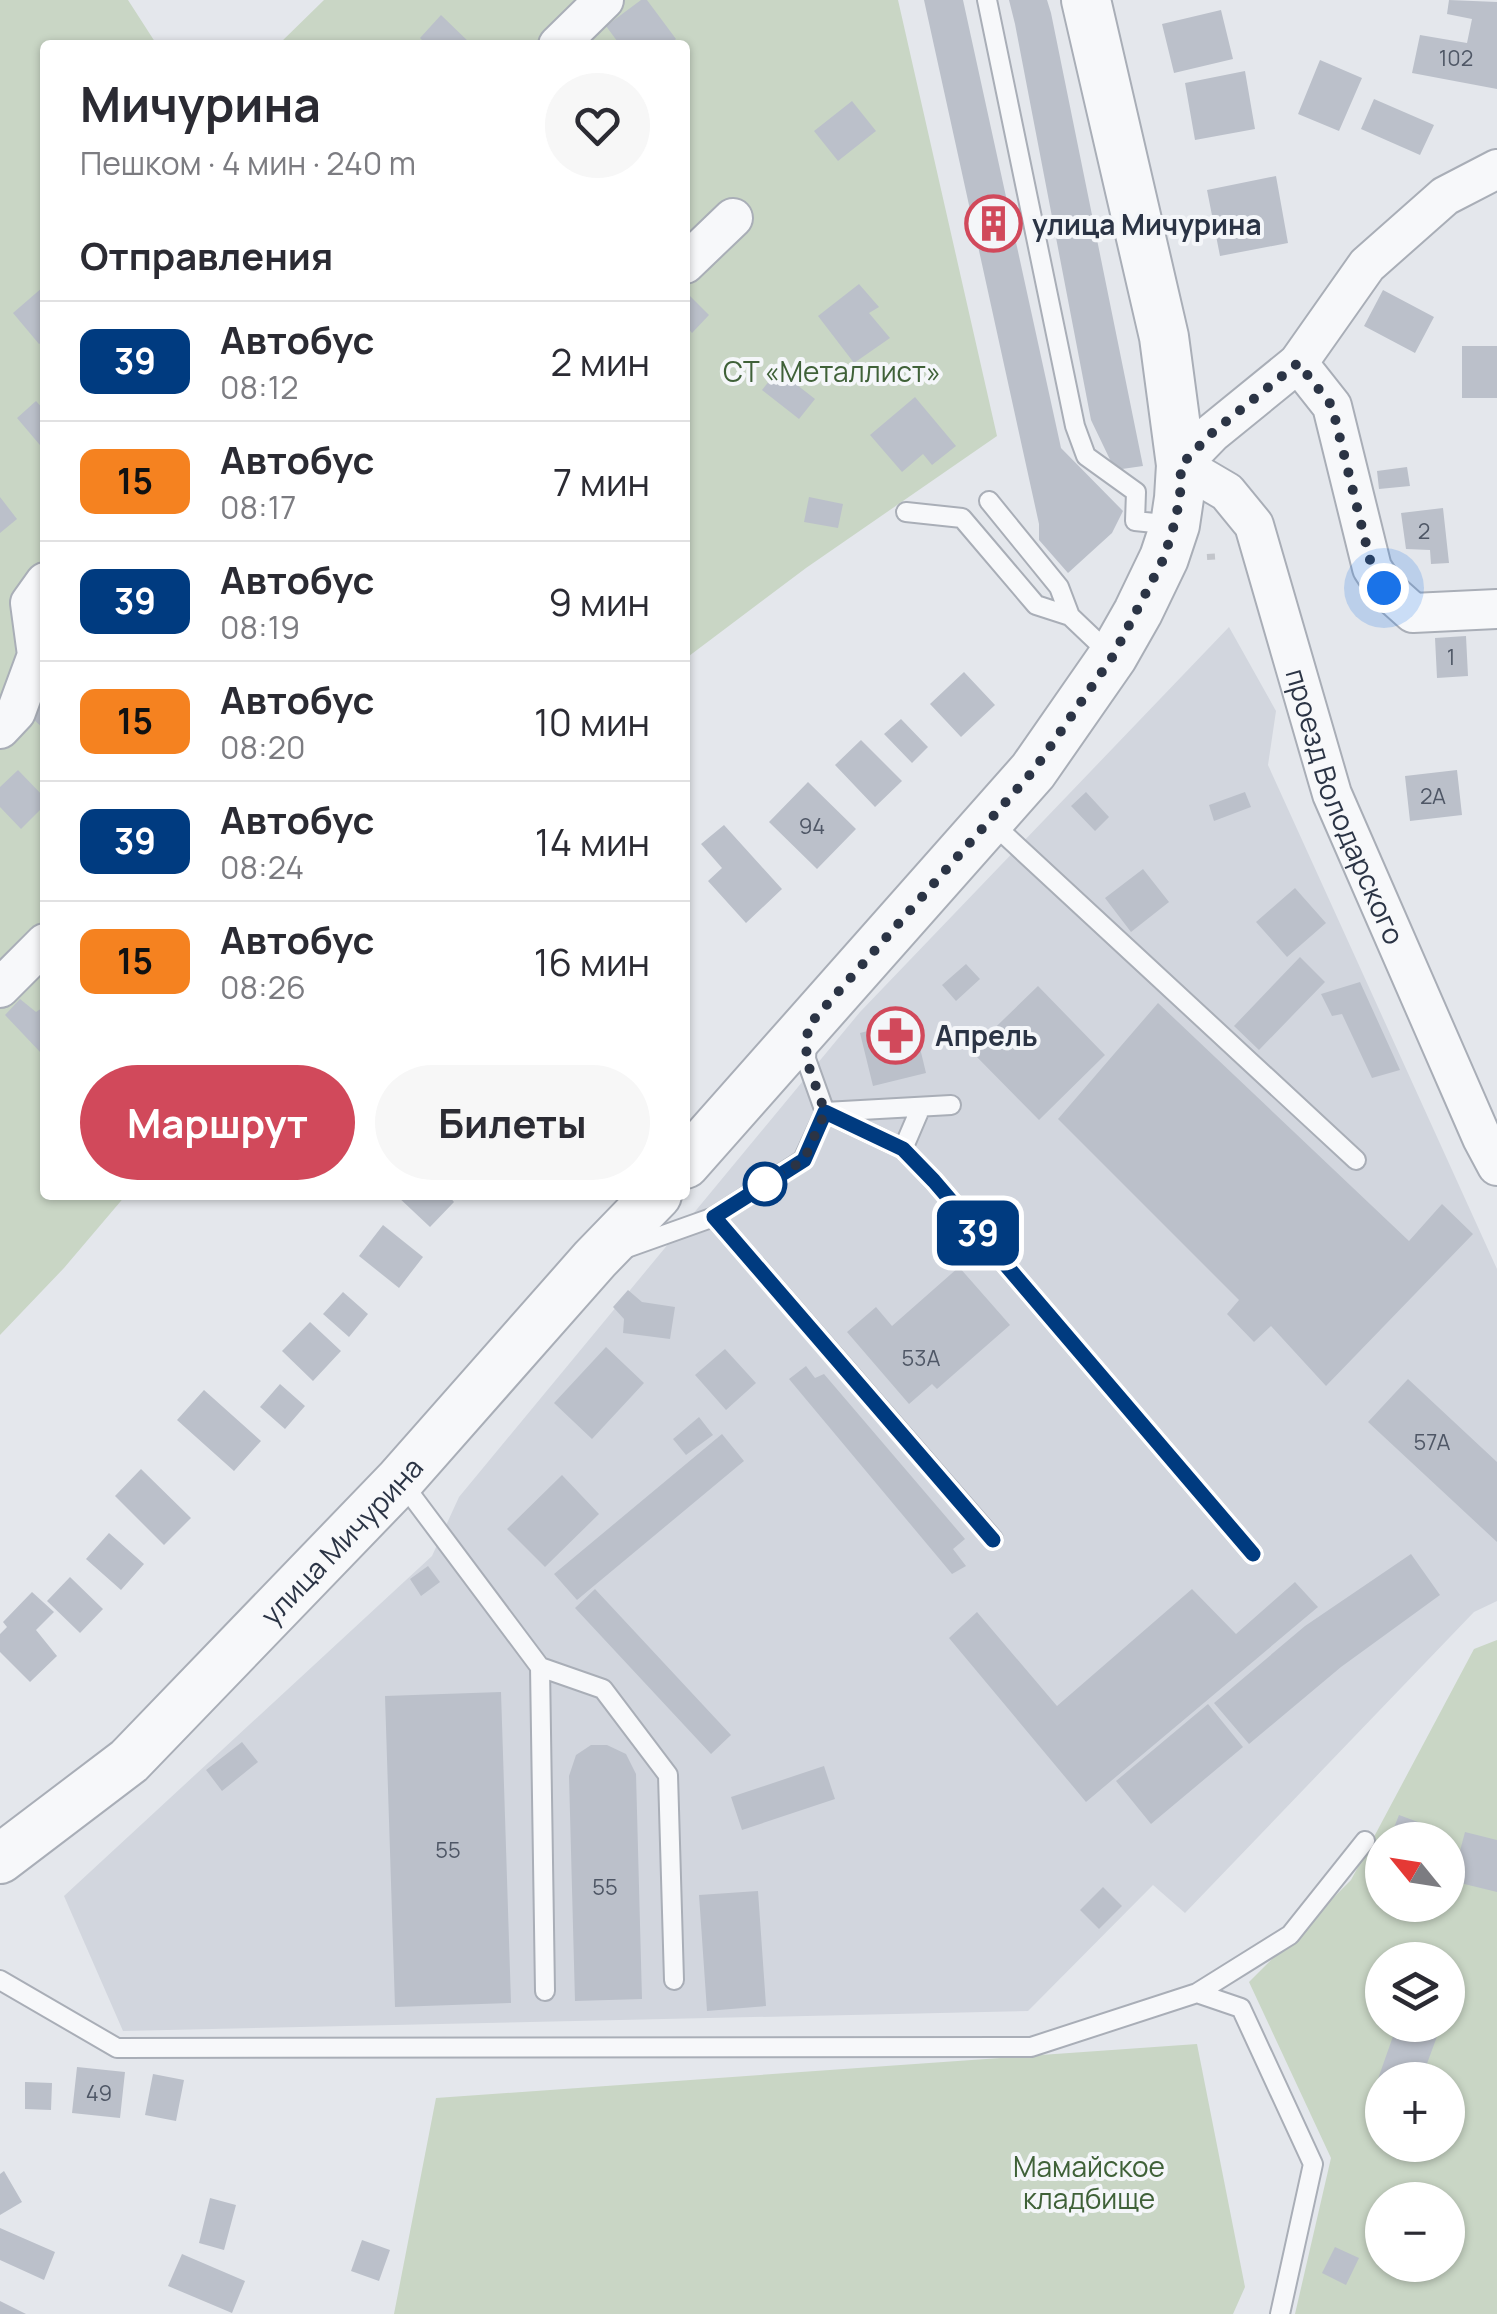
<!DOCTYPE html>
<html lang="ru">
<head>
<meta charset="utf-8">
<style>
	:root { --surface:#fff; --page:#f7f7f7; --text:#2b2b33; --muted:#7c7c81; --line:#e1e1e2; --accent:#d1495b }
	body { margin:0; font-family:Manrope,sans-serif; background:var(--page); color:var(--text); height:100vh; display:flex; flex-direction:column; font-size:38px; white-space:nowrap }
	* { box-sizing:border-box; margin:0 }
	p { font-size:32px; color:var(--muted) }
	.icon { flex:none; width:55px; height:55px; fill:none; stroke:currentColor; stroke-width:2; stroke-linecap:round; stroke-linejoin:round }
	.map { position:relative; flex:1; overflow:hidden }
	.details { position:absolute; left:40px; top:40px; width:650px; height:1160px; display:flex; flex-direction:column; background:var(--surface); border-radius:10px; box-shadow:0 2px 8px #0004 }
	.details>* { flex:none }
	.badge { padding:0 20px; border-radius:15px; font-size:35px; line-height:65px }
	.needle { width:65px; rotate:300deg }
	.tools { position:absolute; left:1365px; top:1822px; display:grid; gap:20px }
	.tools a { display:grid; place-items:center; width:100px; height:100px; border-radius:50%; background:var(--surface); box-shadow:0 2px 8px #0004; font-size:50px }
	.you { position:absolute; width:50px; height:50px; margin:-25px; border:8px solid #fff; border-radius:50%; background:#1a73e8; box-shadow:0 0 0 15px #1a73e833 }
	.map>.badge { position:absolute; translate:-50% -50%; box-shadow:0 0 0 5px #fff }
	h2 { padding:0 40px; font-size:38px; line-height:90px }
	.round { display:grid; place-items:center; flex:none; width:105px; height:105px; border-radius:52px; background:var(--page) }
	.overview { display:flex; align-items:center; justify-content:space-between; height:170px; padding:0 40px }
	h1 { font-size:48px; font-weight:700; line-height:75px }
	.cta { display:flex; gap:20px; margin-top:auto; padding:20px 40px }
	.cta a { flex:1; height:115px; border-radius:60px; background:var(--accent); color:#fff; font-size:40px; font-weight:700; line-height:115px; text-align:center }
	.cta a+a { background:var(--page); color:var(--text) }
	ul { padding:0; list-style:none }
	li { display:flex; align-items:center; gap:30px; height:120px; padding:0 40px; border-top:2px solid var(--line) }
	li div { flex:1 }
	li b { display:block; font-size:38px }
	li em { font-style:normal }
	li .badge { min-width:110px; font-weight:700; text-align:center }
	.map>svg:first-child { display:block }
</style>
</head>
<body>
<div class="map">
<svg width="1497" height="2314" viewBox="0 0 1497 2314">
	<rect width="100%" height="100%" fill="#e4e7ec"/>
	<path fill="#d2d6de" d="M 1229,627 L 1276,711 L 1268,765 L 1497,1269 L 1497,1601 L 1474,1612 L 1185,1913 L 1153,1885 L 1028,2011 L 123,2031 L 64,1896 L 432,1556 L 459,1497 L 860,1012 Z"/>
	<path fill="#c9d6c5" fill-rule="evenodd" d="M 0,0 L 128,0 L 157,45 L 45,45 L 45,1195 L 126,1195 L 64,1268 L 0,1335 Z
		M 324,0 L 898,0 L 997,436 L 806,568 L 685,659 L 685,45 L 278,45 Z
		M 1497,1640 L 1497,2314 L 1295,2314 L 1331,2158 L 1249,1982 L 1351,1880 L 1474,1649 ZM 1382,1840 L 1448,1840 L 1448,1905 L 1382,1905 ZM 1382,1960 L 1448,1960 L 1448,2025 L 1382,2025 ZM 1382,2080 L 1448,2080 L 1448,2145 L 1382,2145 ZM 1382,2200 L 1448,2200 L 1448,2265 L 1382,2265 Z
		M 1197,2044 L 1245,2287 L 1233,2314 L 394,2314 L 436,2098 Z"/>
	<path fill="#bbc0ca" d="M 641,0 L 647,0 L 676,39 L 668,45 L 620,45 L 606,26 Z
		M 924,0 L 963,0 L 1061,448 L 1123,511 L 1112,533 L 1068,573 L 1039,540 L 1039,524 Z
		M 1009,0 L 1047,0 L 1051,13 L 1143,466 L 1115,470 L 1091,420 L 1015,24 Z
		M 1449,0 L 1497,2 L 1497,89 L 1412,73 L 1420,35 L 1467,43 L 1472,19 L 1447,14 Z
		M 1221,10 L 1233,59 L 1174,73 L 1162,24 Z
		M 441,15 L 472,45 L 427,45 L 420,38 Z
		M 1320,60 L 1362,78 L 1339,131 L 1298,114 Z
		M 1245,71 L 1255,129 L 1195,140 L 1185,83 Z
		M 1374,99 L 1434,125 L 1420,155 L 1361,129 Z
		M 852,101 L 876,131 L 838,161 L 814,131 Z
		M 1276,176 L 1288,243 L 1220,256 L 1207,190 Z
		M 859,284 L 879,307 L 869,313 L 890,338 L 854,363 L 818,316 Z
		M 43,287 L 45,340 L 39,344 L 13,313 Z
		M 1383,290 L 1434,317 L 1415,353 L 1364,326 Z
		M 690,296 L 709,315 L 692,333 L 685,325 L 685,301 Z
		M 1462,346 L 1497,346 L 1497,398 L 1462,398 Z
		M 778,370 L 815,399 L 799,419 L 762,390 Z
		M 915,397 L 956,446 L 932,465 L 923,454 L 902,472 L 870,435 Z
		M 36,401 L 45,411 L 45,451 L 17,418 Z
		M 1407,467 L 1410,486 L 1379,489 L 1377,471 Z
		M 0,497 L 17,519 L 0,533 Z
		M 809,497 L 843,504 L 838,528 L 804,522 Z
		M 1443,508 L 1449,563 L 1431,564 L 1430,550 L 1406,549 L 1401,513 Z
		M 1466,636 L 1468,676 L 1437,678 L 1435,638 Z
		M 964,672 L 995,705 L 961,737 L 930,704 Z
		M 45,702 L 45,730 L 31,717 Z
		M 901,719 L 928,747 L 912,763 L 884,734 Z
		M 861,740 L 902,781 L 875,807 L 835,765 Z
		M 18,770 L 45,798 L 45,805 L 21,829 L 0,807 L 0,787 Z
		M 1457,770 L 1462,815 L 1410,821 L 1405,776 Z
		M 808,782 L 856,829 L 817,869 L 769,822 Z
		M 1086,792 L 1109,817 L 1095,831 L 1071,806 Z
		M 1245,792 L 1251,807 L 1214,821 L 1209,805 Z
		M 724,825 L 782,889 L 746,923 L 708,881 L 722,868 L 701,844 Z
		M 1143,869 L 1169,902 L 1131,932 L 1105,898 Z
		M 1295,888 L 1326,923 L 1287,957 L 1256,922 Z
		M 1300,957 L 1325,982 L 1259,1050 L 1234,1026 Z
		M 966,964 L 980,979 L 956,1001 L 942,985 Z
		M 1360,982 L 1400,1070 L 1372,1078 L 1342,1014 L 1332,1016 L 1321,994 Z
		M 1038,986 L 1105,1055 L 1039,1120 L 971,1051 Z
		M 20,999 L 36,1012 L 45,1006 L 45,1050 L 41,1053 L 5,1015 Z
		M 1158,1003 L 1409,1241 L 1442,1204 L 1473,1234 L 1326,1386 L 1271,1326 L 1254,1342 L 1227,1314 L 1239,1300 L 1058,1119 Z
		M 913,1019 L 926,1073 L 873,1086 L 860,1033 Z
		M 396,1195 L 448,1195 L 454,1202 L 430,1227 Z
		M 383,1225 L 423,1257 L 399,1288 L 359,1256 Z
		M 959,1267 L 1010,1325 L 937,1389 L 932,1384 L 909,1404 L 847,1332 L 876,1307 L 892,1326 Z
		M 628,1290 L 642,1302 L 675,1307 L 670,1339 L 623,1333 L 624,1319 L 613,1307 Z
		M 343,1292 L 368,1314 L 349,1337 L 323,1314 Z
		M 310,1322 L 341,1351 L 313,1381 L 282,1351 Z
		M 606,1347 L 644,1383 L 592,1439 L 554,1403 Z
		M 725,1349 L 756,1383 L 726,1410 L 695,1375 Z
		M 806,1366 L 815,1378 L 824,1374 L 965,1539 L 953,1549 L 966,1566 L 952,1574 L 789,1379 Z
		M 1408,1379 L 1497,1462 L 1497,1542 L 1368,1422 Z
		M 280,1384 L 305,1406 L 285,1429 L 260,1407 Z
		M 204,1390 L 261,1441 L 234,1471 L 177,1420 Z
		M 699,1417 L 713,1435 L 686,1455 L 673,1439 Z
		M 722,1434 L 744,1461 L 577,1600 L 554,1574 Z
		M 141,1469 L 191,1518 L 164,1545 L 115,1496 Z
		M 562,1475 L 599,1514 L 545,1567 L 507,1529 Z
		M 109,1533 L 144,1564 L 121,1590 L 86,1559 Z
		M 1411,1554 L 1440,1595 L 1341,1667 L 1249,1744 L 1214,1703 L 1305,1626 Z
		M 428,1566 L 440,1582 L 421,1596 L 410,1579 Z
		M 70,1577 L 103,1609 L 80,1633 L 47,1601 Z
		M 1295,1582 L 1318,1607 L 1086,1802 L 949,1638 L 977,1612 L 1057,1706 L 1192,1589 L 1236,1634 Z
		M 595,1589 L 731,1735 L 711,1754 L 575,1608 Z
		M 32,1592 L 54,1612 L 36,1630 L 57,1656 L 30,1682 L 0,1652 L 0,1634 L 7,1627 L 3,1622 Z
		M 501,1692 L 511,2003 L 395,2007 L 385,1696 Z
		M 1208,1704 L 1243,1747 L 1151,1824 L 1116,1781 Z
		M 242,1742 L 258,1762 L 222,1791 L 206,1770 Z
		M 591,1745 L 607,1745 L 626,1754 L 636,1774 L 642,1999 L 575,2001 L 569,1776 L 576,1755 Z
		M 824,1766 L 835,1799 L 742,1830 L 731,1797 Z
		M 1399,1815 L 1437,1829 L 1433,1840 L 1389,1840 Z
		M 1465,1832 L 1497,1840 L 1497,1892 L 1452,1881 Z
		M 1103,1887 L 1122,1906 L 1099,1929 L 1080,1910 Z
		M 758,1891 L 766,2006 L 707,2011 L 699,1895 Z
		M 1397,2025 L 1423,2025 L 1439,2031 L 1421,2080 L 1382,2080 L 1382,2096 L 1373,2093 Z
		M 77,2067 L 125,2072 L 120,2118 L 72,2113 Z
		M 153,2074 L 184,2080 L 176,2121 L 145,2115 Z
		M 25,2082 L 52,2083 L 51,2110 L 25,2109 Z
		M 4,2171 L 22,2202 L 0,2215 L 0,2174 Z
		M 210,2198 L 236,2205 L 224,2250 L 199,2243 Z
		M 0,2228 L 55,2252 L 44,2280 L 0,2260 Z
		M 362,2240 L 390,2250 L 379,2281 L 351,2271 Z
		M 1335,2247 L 1359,2258 L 1346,2285 L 1322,2273 Z
		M 182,2254 L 245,2281 L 232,2313 L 168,2286 Z
		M 0,2301 L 26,2314 L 0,2314 Z"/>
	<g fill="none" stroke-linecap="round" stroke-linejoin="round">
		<defs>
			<path id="service" d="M 987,0 L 1075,426 L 1086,456 L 1136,492 L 1135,521 L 1174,525
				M 989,501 L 1059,587 L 1070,616 L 1112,656
				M 906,512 L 962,518 L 1036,605 L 1070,616
				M 991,822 L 1356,1160
				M 951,1105 L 825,1112 L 903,1149 L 934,1181 L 1253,1554
				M 903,1149 L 921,1107
				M 714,1217 L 993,1539
				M 624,1249 L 714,1217 L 803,1160 L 825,1112 L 806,1059 L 807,1040
				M 400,1480 L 540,1667 L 545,1991
				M 540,1667 L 603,1689 L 668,1775 L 674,1980
				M 0,1980 L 117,2048 L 1031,2047 L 1197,1993 L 1241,2008 L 1313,2164 L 1280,2314
				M 1197,1993 L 1290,1935 L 1365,1841"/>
			<g id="minor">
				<path d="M 558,45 L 604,0"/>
				<path id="s1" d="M 1497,169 L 1445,196 L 1367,265 L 1298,363 L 1212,433 L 1181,465 L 1227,492 L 1254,525 L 1332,794 L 1482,1138 L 1497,1166"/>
				<path d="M 685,264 L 733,218"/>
				<path d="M 1298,363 L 1332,406 L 1372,568 L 1385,588 L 1413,613 L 1497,609"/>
				<path d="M 0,729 L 16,712 L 37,655 L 30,603 L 45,582"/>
				<path d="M 0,988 L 45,943"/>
			</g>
			<g id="tertiary">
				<path d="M 685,1164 L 1033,771 L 1113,656 L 1138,612 L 1164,558 L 1175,525 L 1179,498 L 1181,465 L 1164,337 L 1086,0"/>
				<path id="s2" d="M 0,1859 L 129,1761 L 400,1480 L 595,1259 L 657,1195"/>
			</g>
		</defs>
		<use href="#service" stroke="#a9aeb7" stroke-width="22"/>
		<use href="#minor" stroke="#a9aeb7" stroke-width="42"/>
		<use href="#tertiary" stroke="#a9aeb7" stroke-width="52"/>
		<path stroke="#c2c5cb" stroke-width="6" stroke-dasharray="8 8" stroke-linecap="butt" d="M 1207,557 L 1220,556"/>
		<use href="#service" stroke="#f7f8fa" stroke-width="18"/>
		<use href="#minor" stroke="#f7f8fa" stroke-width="38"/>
		<use href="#tertiary" stroke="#f7f8fa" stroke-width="48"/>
	</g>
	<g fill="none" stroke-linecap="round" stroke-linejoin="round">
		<defs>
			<path id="line" d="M 993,1540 L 714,1217 L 804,1160 L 825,1112 L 903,1149 L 934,1181 L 1253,1554"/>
		</defs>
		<use href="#line" stroke="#fff" stroke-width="22"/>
		<use href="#line" stroke="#003b80" stroke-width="15"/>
		<path stroke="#2b3445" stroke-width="10" stroke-dasharray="0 18" d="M 765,1184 L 804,1160 L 825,1112 L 806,1059 L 808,1026 L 1034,770 L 1113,656 L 1164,558 L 1174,525 L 1180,498 L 1181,465 L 1212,433 L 1298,363 L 1332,406 L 1372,568 L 1384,588"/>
	</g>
	<defs>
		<symbol id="building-ring" viewBox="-11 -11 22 22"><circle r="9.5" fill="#f4f6f9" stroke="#d1495b" stroke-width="1.5"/><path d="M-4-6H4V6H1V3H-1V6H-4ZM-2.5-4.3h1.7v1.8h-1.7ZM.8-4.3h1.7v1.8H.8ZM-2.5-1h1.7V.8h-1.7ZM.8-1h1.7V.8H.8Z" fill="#d1495b"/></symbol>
		<symbol id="pharmacy-ring" viewBox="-11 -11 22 22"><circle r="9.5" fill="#f4f6f9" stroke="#d1495b" stroke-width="1.5"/><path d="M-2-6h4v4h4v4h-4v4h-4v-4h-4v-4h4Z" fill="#d1495b"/></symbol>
	</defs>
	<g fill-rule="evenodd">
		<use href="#building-ring" x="962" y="192" width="63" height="63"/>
		<use href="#pharmacy-ring" x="864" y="1004" width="63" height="63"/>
	</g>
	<circle fill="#fff" stroke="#003b80" stroke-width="5" cx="765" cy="1184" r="20"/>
	<g text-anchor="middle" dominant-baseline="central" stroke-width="8" stroke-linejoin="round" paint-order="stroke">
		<g font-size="22" fill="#4f5766">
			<text x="1456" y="58">102</text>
			<text x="1424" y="531">2</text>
			<text x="1451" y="657">1</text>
			<text x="1433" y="796">2А</text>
			<text x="812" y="826">94</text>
			<text x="921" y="1358">53А</text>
			<text x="1432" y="1442">57А</text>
			<text x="448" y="1850">55</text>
			<text x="605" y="1887">55</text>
			<text x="99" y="2093">49</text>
		</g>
		<g font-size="28" font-weight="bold" fill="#2b3445" stroke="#f4f6f9" text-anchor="start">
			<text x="1032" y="224">улица Мичурина</text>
			<text x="935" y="1035">Апрель</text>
		</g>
		<g font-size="28" fill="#3f6138" stroke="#f4f6f9">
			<text x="832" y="371">СТ «Металлист»</text>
			<text x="1089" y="2166">Мамайское<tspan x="1089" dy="32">кладбище</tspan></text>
		</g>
		<g font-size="28" fill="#2b3445" stroke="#f4f6f9">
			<text stroke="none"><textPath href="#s1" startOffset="830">проезд Володарского</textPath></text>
			<text stroke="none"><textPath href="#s2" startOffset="468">улица Мичурина</textPath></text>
		</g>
	</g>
</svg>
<div class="tools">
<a><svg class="needle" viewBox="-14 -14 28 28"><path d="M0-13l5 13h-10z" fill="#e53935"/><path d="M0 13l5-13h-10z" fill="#7c7c81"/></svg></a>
<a><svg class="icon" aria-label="layers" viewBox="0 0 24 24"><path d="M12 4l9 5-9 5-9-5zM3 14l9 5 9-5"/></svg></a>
<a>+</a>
<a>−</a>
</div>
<div class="you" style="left:1384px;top:588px"></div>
<b class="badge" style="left:978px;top:1233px;background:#003b80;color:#fff">39</b>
<section class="details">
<div class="overview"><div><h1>Мичурина</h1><p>Пешком · 4 мин · 240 m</p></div><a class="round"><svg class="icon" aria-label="heart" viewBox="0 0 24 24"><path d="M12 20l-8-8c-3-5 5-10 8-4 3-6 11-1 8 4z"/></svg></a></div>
<h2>Отправления</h2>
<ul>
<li><span class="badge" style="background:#003b80;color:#fff">39</span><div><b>Автобус</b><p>08:12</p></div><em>2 мин</em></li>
<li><span class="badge" style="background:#f58220;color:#111">15</span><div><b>Автобус</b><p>08:17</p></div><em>7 мин</em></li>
<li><span class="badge" style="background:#003b80;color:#fff">39</span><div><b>Автобус</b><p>08:19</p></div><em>9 мин</em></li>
<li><span class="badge" style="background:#f58220;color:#111">15</span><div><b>Автобус</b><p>08:20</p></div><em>10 мин</em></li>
<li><span class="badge" style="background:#003b80;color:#fff">39</span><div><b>Автобус</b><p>08:24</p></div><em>14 мин</em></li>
<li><span class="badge" style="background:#f58220;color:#111">15</span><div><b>Автобус</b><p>08:26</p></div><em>16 мин</em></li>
</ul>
<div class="cta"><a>Маршрут</a><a>Билеты</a></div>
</section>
</div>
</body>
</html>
